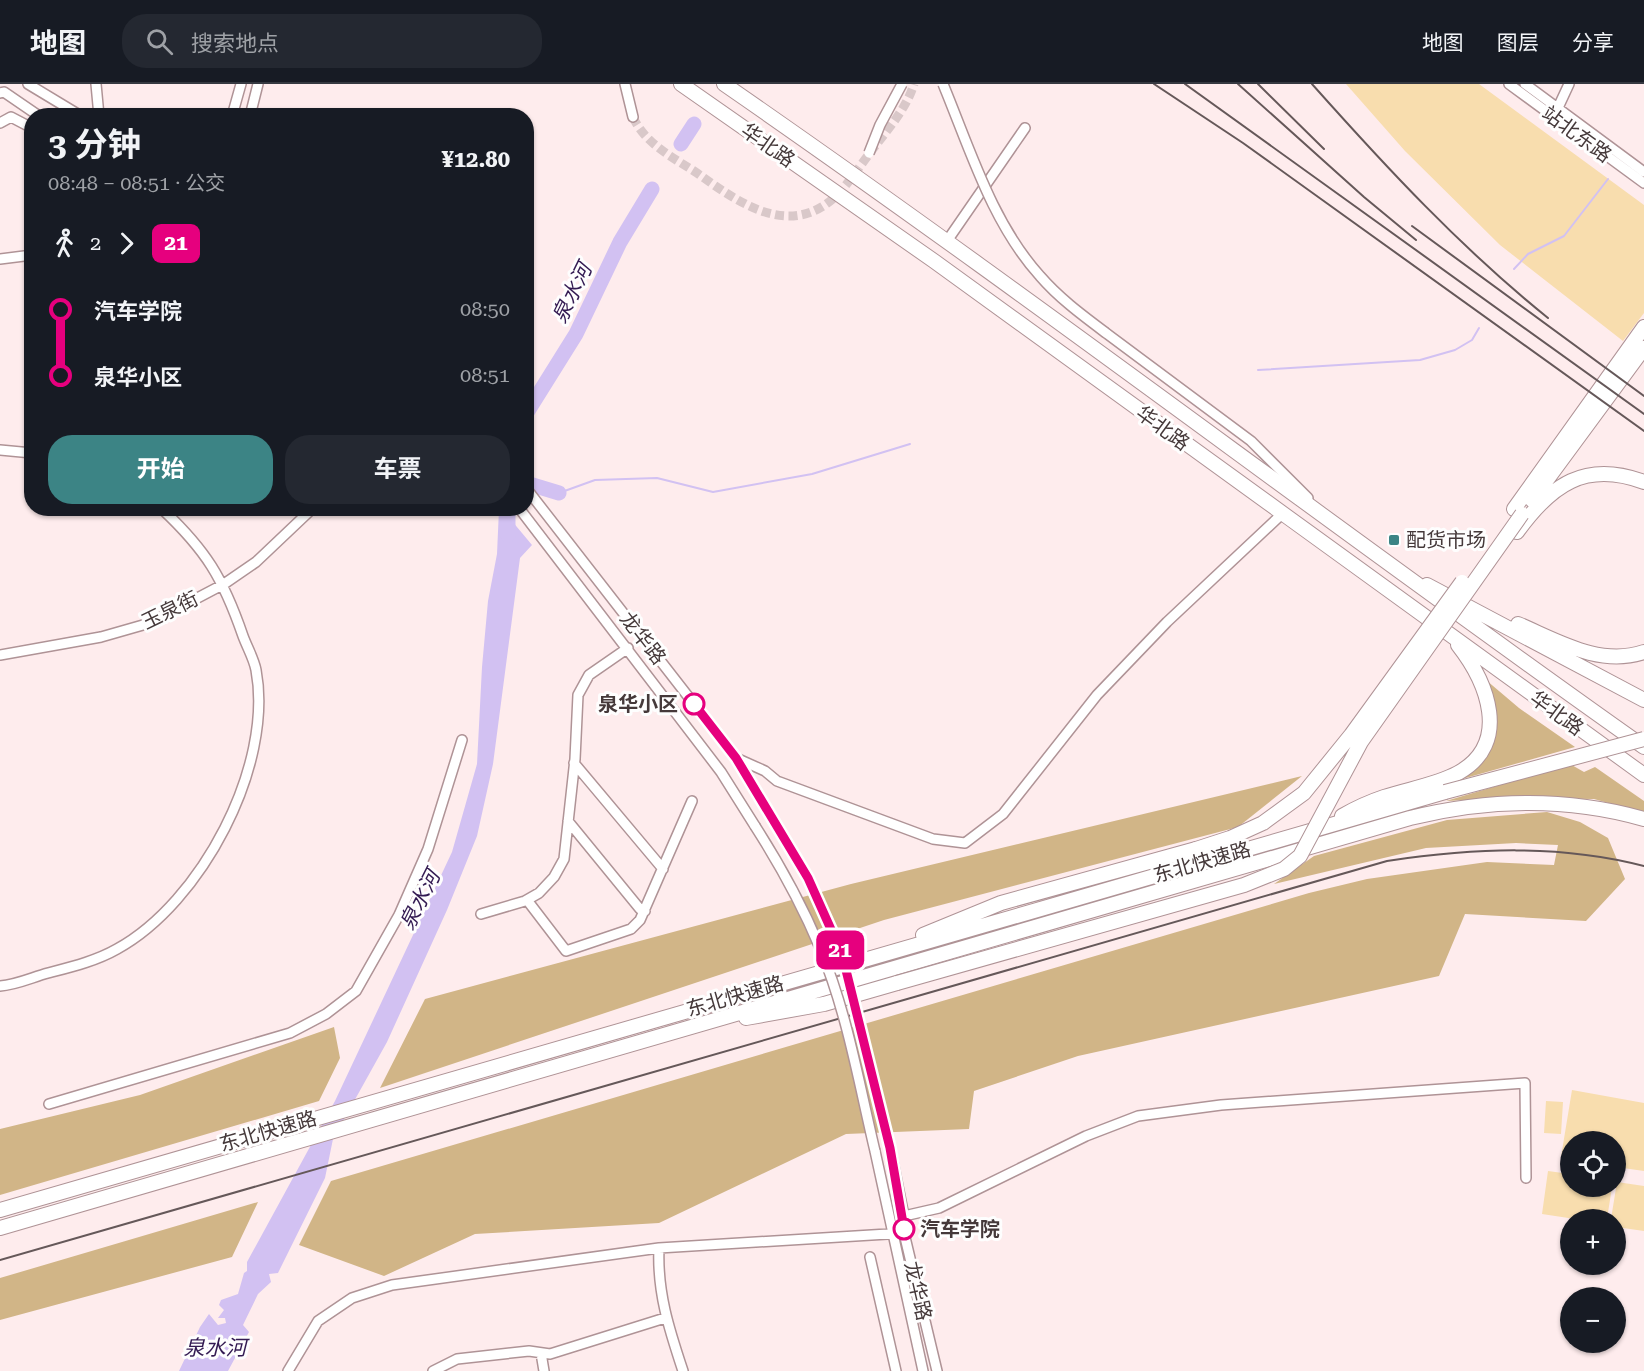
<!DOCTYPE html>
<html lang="zh">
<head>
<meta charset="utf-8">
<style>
	:root { --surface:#171b24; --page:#242831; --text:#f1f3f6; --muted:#9ea1a6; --line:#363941; --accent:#3c8485 }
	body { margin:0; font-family:"Roboto Serif","Noto Sans SC",serif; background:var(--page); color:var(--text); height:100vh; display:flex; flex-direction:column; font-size:22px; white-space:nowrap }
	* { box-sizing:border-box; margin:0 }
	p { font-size:20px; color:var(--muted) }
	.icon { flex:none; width:33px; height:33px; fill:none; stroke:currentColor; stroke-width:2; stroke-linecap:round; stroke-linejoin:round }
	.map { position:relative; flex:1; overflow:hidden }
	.side { position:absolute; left:24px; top:24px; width:510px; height:408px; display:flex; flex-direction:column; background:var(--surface); border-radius:24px; box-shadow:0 2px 4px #0004 }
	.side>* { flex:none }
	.badge { padding:0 12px; border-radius:9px; font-size:21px; line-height:39px }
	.fabs { position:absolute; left:1560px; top:1047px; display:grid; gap:12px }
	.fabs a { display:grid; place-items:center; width:66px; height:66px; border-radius:50%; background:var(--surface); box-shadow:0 2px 4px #0004; font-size:30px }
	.map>.badge { position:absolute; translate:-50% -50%; box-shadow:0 0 0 3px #fff }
	.legs { display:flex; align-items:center; gap:9px; height:66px; padding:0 24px; font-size:20px }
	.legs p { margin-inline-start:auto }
	.headline { display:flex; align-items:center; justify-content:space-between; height:102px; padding:0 24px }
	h1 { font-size:33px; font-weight:700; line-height:45px }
	.action { display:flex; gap:12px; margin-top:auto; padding:12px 24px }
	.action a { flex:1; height:69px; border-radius:24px; background:var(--accent); color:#fff; font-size:24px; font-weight:700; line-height:69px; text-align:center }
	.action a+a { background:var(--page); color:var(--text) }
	ul { padding:0 24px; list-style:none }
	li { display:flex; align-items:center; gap:21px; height:66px; font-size:22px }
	li i { display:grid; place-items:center; width:9px; height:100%; margin:0 8px; background:currentColor }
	li i::after { content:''; width:15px; height:15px; margin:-8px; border:4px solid; border-radius:50%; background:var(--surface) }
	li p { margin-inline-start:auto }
	li:first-child i { background:linear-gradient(#0000 50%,currentColor 0) }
	li:last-child i { background:linear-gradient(currentColor 50%,#0000 0) }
	header { display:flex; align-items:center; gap:36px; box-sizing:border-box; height:84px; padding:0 30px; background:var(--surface); border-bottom:2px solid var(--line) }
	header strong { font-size:28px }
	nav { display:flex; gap:33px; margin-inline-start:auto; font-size:21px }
	.search { width:420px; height:54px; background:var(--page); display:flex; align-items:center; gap:15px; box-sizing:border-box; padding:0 21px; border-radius:24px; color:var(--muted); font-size:22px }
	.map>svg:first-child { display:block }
</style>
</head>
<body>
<header>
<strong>地图</strong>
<div class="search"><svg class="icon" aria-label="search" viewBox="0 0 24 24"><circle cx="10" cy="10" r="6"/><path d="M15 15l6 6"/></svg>搜索地点</div>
<nav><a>地图</a><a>图层</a><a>分享</a></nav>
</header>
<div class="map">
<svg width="1644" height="1287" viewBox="0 0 1644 1287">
	<rect width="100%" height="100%" fill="#feeced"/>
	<path fill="#f8ddae" d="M 1346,0 L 1479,0 L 1644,121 L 1644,229 L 1623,257 L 1500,161 L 1405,67 Z
		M 1572,1006 L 1644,1019 L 1644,1087 L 1616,1083 L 1616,1058 L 1570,1058 L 1570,1075 L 1561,1073 Z
		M 1546,1017 L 1563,1018 L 1561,1050 L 1544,1049 Z
		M 1548,1087 L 1570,1090 L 1570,1102 L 1612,1103 L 1607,1135 L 1575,1135 L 1542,1130 Z
		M 1617,1098 L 1644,1102 L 1644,1147 L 1616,1143 L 1616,1136 L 1611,1135 Z"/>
	<path fill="#d1b587" d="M 1486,596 L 1519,624 L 1575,663 L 1455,697 L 1496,635 L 1494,617 Z
		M 1570,680 L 1584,688 L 1595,683 L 1644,717 L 1644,729 L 1594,715 L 1506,714 L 1446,717 Z
		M 1302,692 L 1238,743 L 884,836 L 380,1004 L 425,915 L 851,800 Z
		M 1547,728 L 1580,738 L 1608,754 L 1625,795 L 1586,837 L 1465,830 L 1439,892 L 1078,972 L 974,1007 L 969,1045 L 846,1050 L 659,1139 L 475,1150 L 384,1192 L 299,1161 L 331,1097 L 1309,809 L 1367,795 L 1487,778 L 1554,781 L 1558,761 L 1516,759 L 1426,764 L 1274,800 L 1314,772 L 1447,736 Z
		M 334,943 L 340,974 L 319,1017 L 0,1111 L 0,1045 L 140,1011 Z
		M 258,1118 L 232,1173 L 0,1236 L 0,1194 Z"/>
	<path fill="#d2c1f2" d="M 499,425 L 502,425 L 532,461 L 520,474 L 493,680 L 477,752 L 447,826 L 387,958 L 333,1055 L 325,1094 L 278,1189 L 269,1190 L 271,1198 L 258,1210 L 243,1241 L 249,1248 L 228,1287 L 179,1287 L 200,1243 L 209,1230 L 218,1241 L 226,1239 L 225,1234 L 218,1234 L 224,1226 L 219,1221 L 221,1216 L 238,1210 L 244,1189 L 247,1187 L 247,1178 L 335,1017 L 452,768 L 477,680 L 482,583 L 488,517 L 497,470 Z"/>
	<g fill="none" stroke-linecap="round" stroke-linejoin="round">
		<path stroke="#d2c1f2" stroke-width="2" d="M 1514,185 L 1528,170 L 1564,152 L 1608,95
			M 1258,286 L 1420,276 L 1455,266 L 1472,256 L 1479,244
			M 559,409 L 595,396 L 657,394 L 713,408 L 812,390 L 910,360"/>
		<path stroke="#d2c1f2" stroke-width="15" d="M 681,60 L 694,40
			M 526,330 L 576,250 L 620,158 L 652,105
			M 526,399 L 559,409
			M 508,424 L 508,451"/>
		<path stroke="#d9c8c9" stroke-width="9" stroke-dasharray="9 4.5" stroke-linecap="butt" d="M 633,33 C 645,60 674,74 697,89 C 738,118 789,156 836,112 C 849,99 859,83 870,69 C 886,47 906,26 914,0"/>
		<defs>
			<path id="minor" d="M 28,0 L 81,32
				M 96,0 L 99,32
				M 625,0 L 633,33
				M 1509,0 L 1644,99
				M 1525,0 L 1644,88
				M 0,9 L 4,8 L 39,32
				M 1556,28 L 1569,0
				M 232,32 L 241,0
				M 250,32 L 258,0
				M 0,39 L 11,33 L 32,44
				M 947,157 L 1025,44
				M 0,175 L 32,171
				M 1106,249 L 1251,357 L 1308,414
				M 0,366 L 32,369
				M 526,404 L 736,674 L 770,730
				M 519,424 L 721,688 L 755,742
				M 0,571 L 101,553 L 150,539 L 224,500 L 256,478 L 313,424
				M 736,674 L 765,687 L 777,697 L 933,755 L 965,759 L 1003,730 L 1097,611 L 1167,538 L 1282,430
				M 574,679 L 663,785
				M 568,737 L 640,825 L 645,827
				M 527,816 L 566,867 L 631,845 L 640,836 L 692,717
				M 481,830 L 525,817 L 539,809 L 554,793 L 564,775 L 575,675 L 578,611 L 589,591 L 628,564
				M 0,902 C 16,901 33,893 48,889 C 71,883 96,877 117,865 C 201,819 274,682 256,586 C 254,575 247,563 243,552 C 223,494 206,466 161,424
				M 49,1020 L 290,949 L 326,930 L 356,907 L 399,831 L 428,765 L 462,656
				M 890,1063 L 904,1132 L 904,1149 L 937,1287
				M 875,1067 L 923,1287
				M 904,1132 L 939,1124 L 1086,1052 L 1138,1032 L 1221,1021 L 1525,999 L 1526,1094
				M 659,1164 C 657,1208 669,1245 683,1287
				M 870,1173 L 896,1287
				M 541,1269 L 544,1287
				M 288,1287 L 318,1237 L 352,1214 L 392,1201 L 659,1164 L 904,1149
				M 433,1287 L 457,1275 L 529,1267 L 550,1270 L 665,1234"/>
			<path id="highway" d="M 681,0 L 934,177 L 1644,691
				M 724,0 C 1035,215 1335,445 1644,663
				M 1532,416 L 1644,264
				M 1514,425 L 1644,243
				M 1517,448 C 1551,401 1585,376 1644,398
				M 1427,501 L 1644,616
				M 1518,540 C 1558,557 1600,583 1644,568
				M 1342,732 C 1356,724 1369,718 1384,713 C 1408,705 1436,701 1458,689 C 1512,659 1487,598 1458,561
				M 923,851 L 1001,819 L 1196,765
				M 746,934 L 824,920 L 897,899
				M 0,1126 L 1445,708
				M 0,1144 L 1410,734 C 1487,715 1567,713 1644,735"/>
		</defs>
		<use href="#minor" stroke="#af9396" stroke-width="12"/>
		<use href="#highway" stroke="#af9396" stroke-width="16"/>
		<use href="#minor" stroke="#fff" stroke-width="9"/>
		<use href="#highway" stroke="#fff" stroke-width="14"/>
		<path stroke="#655859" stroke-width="2" d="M 1154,0 L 1243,59 L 1644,347
			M 1185,0 L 1644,330
			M 1238,0 L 1364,113 L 1416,156
			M 1258,0 L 1324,65
			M 1312,0 C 1386,83 1461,164 1548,234
			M 1412,142 L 1644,312
			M 0,1176 L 1387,777 C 1474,764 1559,760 1644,782"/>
		<defs>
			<path id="minor-bridge" d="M 943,0 C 970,65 992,139 1040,192 C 1059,214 1082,231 1106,249
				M 869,69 L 880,41 L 902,0
				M 770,730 L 808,794 L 842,870 L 890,1063
				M 755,742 C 780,781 802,821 820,864 C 847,928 859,1000 875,1067"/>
			<path id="highway-bridge" d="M 1445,708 L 1644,655
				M 1196,765 L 1230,754 L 1263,739 L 1304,709 L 1351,651 L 1462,498
				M 897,899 L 1244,801 L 1284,785 L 1300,772 L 1361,658 L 1522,430"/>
		</defs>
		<use href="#minor-bridge" stroke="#af9396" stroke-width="12" stroke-linecap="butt"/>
		<use href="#highway-bridge" stroke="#af9396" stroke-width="16" stroke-linecap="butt"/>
		<use href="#minor-bridge" stroke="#fff" stroke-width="9"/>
		<use href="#highway-bridge" stroke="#fff" stroke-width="14"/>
	</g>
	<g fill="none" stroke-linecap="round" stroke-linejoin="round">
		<defs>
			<path id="line-1" d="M 694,620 L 736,674 L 808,794 L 842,870 L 890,1064 L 904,1145"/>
		</defs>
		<use href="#line-1" stroke="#fff" stroke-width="14"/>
		<use href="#line-1" stroke="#e6007e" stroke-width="9"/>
	</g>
	<rect fill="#3c8485" stroke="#fefefe" stroke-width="2" x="1388" y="450" width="12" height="12" rx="3"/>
	<g fill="#fff" stroke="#e6007e" stroke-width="3">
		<circle cx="694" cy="620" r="10"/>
		<circle cx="904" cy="1145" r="10"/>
	</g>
	<g text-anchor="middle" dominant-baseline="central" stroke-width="6" stroke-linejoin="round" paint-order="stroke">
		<g font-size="20" fill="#45393a" stroke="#fefefe">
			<text transform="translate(1577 50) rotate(36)">站北东路</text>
			<text transform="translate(768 61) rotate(35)">华北路</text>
			<text transform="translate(1163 344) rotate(36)">华北路</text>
			<text transform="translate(170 526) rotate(-26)">玉泉街</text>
			<text transform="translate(643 554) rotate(52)">龙华路</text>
			<text transform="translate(1557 629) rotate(36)">华北路</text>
			<text transform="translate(1202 778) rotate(-16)">东北快速路</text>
			<text transform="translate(735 912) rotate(-16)">东北快速路</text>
			<text transform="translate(268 1047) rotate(-16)">东北快速路</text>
			<text transform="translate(918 1207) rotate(77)">龙华路</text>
		</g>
		<g font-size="20" fill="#45393a" stroke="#fefefe" text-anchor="start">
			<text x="1406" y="456">配货市场</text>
		</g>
		<g font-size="20" font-weight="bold" fill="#45393a" stroke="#fefefe" text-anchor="end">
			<text x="678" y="620">泉华小区</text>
			<text x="920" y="1145" text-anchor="start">汽车学院</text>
		</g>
		<g font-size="21" font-style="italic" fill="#331a52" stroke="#fefefe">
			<text transform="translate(572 209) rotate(-64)">泉水河</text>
			<text transform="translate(420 816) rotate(-63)">泉水河</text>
			<text x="215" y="1264">泉水河</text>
		</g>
	</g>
</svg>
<div class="fabs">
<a><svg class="icon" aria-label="locate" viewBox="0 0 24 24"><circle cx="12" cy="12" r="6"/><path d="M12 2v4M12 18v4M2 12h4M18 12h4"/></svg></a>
<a>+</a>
<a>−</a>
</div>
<b class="badge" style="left:840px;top:866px;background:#e6007e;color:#fff">21</b>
<section class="side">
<div class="headline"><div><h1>3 分钟</h1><p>08:48 – 08:51 · 公交</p></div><b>¥12.80</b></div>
<div class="legs"><svg class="icon" aria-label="walk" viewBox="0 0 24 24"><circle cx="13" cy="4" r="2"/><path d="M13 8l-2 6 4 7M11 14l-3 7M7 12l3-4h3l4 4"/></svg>2<svg class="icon" aria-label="forward" viewBox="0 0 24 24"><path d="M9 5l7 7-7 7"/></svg><b class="badge" style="background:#e6007e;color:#fff">21</b></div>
<ul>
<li><i style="color:#e6007e"></i><b>汽车学院</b><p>08:50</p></li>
<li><i style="color:#e6007e"></i><b>泉华小区</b><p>08:51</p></li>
</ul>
<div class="action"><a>开始</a><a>车票</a></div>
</section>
</div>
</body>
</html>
